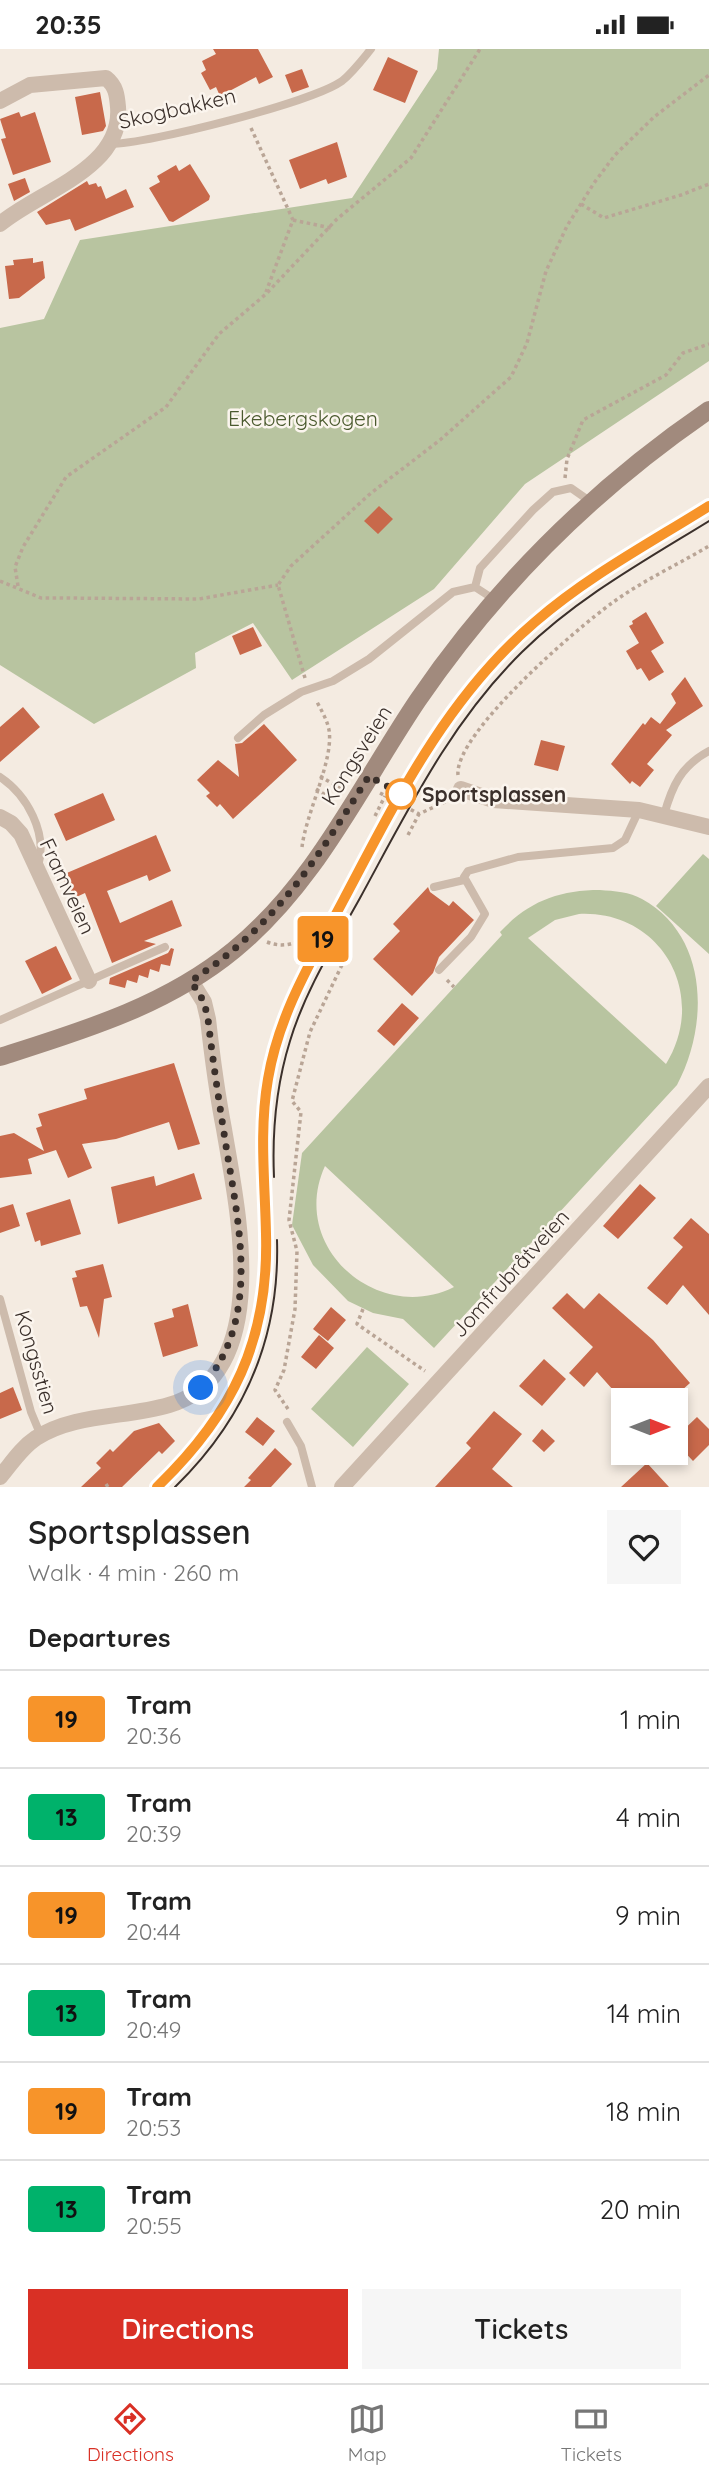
<!DOCTYPE html>
<html lang="en">
<head>
<meta charset="utf-8">
<style>
	:root { --surface:#fff; --page:#f6f6f6; --text:#222; --muted:#767676; --line:#e0e0e0; --accent:#d93025 }
	body { margin:0; font-family:Quicksand,sans-serif; background:var(--page); color:var(--text); height:100vh; display:flex; flex-direction:column; font-size:26px; white-space:nowrap }
	* { box-sizing:border-box; margin:0 }
	p { font-size:23px; color:var(--muted) }
	.icon { flex:none; width:38px; height:38px; fill:none; stroke:currentColor; stroke-width:2; stroke-linecap:round; stroke-linejoin:round }
	.map { position:relative; height:1438px; overflow:hidden }
	.drawer { display:flex; flex-direction:column; background:var(--surface); flex:1 }
	.drawer>* { flex:none }
	.badge { padding:0 14px; border-radius:5px; font-size:24px; line-height:46px }
	.needle { width:46px; rotate:90deg }
	.fabs { position:absolute; left:611px; top:1339px; display:grid; gap:14px }
	.fabs a { display:grid; place-items:center; width:77px; height:77px; border-radius:0px; background:var(--surface); box-shadow:0 4px 10px #0003; font-size:35px }
	.you { position:absolute; width:35px; height:35px; margin:-18px; border:5px solid #fff; border-radius:50%; background:#1a73e8; box-shadow:0 0 0 10px #1a73e833 }
	.map>.badge { position:absolute; translate:-50% -50%; box-shadow:0 0 0 4px #fff }
	h2 { padding:0 28px; font-size:26px; line-height:63px }
	.round { display:grid; place-items:center; flex:none; width:74px; height:74px; border-radius:0px; background:var(--page) }
	.head { display:flex; align-items:center; justify-content:space-between; height:119px; padding:0 28px }
	h1 { font-size:33px; font-weight:600; line-height:52px }
	.primary-button { display:flex; gap:14px; margin-top:auto; padding:14px 28px }
	.primary-button a { flex:1; height:80px; border-radius:0px; background:var(--accent); color:#fff; font-size:28px; font-weight:600; line-height:80px; text-align:center }
	.primary-button a+a { background:var(--page); color:var(--text) }
	ul { padding:0; list-style:none }
	li { display:flex; align-items:center; gap:21px; height:98px; padding:0 28px; border-top:2px solid var(--line) }
	li div { flex:1 }
	li b { display:block; font-size:26px }
	li em { font-style:normal }
	li .badge { min-width:77px; font-weight:700; text-align:center }
	.status { display:flex; justify-content:space-between; align-items:center; height:49px; padding:0 35px; background:var(--surface); direction:ltr }
	.status svg { height:19px; fill:currentColor }
	.tabs { display:flex; justify-content:space-around; align-items:center; height:98px; border-top:2px solid var(--line); background:var(--surface); font-size:19px; color:var(--muted) }
	.tabs a { display:grid; justify-items:center; gap:4px }
	.tabs .selected { color:var(--accent) }
	.map>svg:first-child { display:block }
</style>
</head>
<body>
<div class="status"><b>20:35</b><svg viewBox="0 0 49 12"><path d="M0 12V9h3v3zM5 12V6h3v6zM10 12V3h3v9zM15 12V0h3v12zM26 1h20v11H26zM47 4h2v5h-2z"/></svg></div>
<div class="map">
<svg width="709" height="1438" viewBox="0 0 709 1438">
	<rect width="100%" height="100%" fill="#f4ebe1"/>
	<path fill="#b8c4a0" fill-rule="evenodd" d="M 439,0 L 709,0 L 709,312 L 525,435 L 434,540 L 292,631 L 253,574 L 195,604 L 196,619 L 94,675 L 0,616 L 0,279 L 44,270 L 80,191 L 352,149 L 437,20 Z
		M 703,805 L 709,810 L 709,905 L 656,857 Z
		M 600,841 C 614,842 630,843 642,850 C 709,887 709,976 677,1036 L 434,1299 L 403,1270 L 373,1264 L 348,1252 L 313,1216 L 292,1176 L 302,1104 L 502,886 L 500,883 C 528,853 558,841 600,841 ZM 579,865 C 661,861 709,945 666,1015 L 528,889 L 555,871 ZM 325,1117 L 454,1238 C 378,1276 288,1198 325,1117 Z
		M 367,1298 L 409,1335 L 353,1398 L 311,1360 Z"/>
	<path fill="#c8694b" d="M 213,0 L 258,0 L 273,28 L 259,35 L 256,28 L 220,47 L 216,38 L 210,41 L 201,24 L 206,21 L 202,12 L 216,5 Z
		M 388,8 L 418,22 L 405,54 L 373,41 Z
		M 302,20 L 309,38 L 292,44 L 285,26 Z
		M 100,43 L 106,77 L 103,82 L 82,86 L 75,48 Z
		M 19,63 L 21,68 L 35,63 L 51,113 L 13,126 L 1,90 L 6,89 L 0,70 Z
		M 337,93 L 347,128 L 328,135 L 326,130 L 300,140 L 289,111 Z
		M 190,115 L 210,147 L 209,151 L 173,173 L 169,172 L 149,139 L 160,133 L 157,127 L 176,116 L 179,122 Z
		M 25,129 L 30,143 L 14,152 L 8,135 Z
		M 87,132 L 89,136 L 96,134 L 98,138 L 101,137 L 106,150 L 126,140 L 134,158 L 75,182 L 70,170 L 46,176 L 37,163 Z
		M 33,209 L 33,214 L 43,212 L 45,229 L 19,249 L 9,250 L 5,217 L 14,216 L 13,211 Z
		M 379,457 L 393,470 L 378,485 L 364,472 Z
		M 646,563 L 664,594 L 651,602 L 664,623 L 649,632 L 641,619 L 637,621 L 626,602 L 639,594 L 629,577 L 633,575 L 632,572 Z
		M 253,578 L 262,597 L 240,606 L 232,587 Z
		M 685,628 L 703,657 L 666,681 L 672,686 L 647,715 L 654,721 L 640,738 L 632,732 L 630,735 L 611,715 L 643,674 L 645,676 L 651,668 L 660,675 L 676,654 L 671,645 Z
		M 23,658 L 40,678 L 0,713 L 0,678 Z
		M 264,675 L 297,711 L 233,770 L 220,755 L 217,758 L 206,747 L 210,744 L 197,731 L 218,711 L 239,728 L 235,695 L 242,694 Z
		M 541,691 L 565,697 L 558,722 L 534,716 Z
		M 103,744 L 115,771 L 66,792 L 54,765 Z
		M 156,786 L 171,822 L 149,832 L 147,826 L 107,842 L 120,874 L 172,851 L 182,877 L 144,892 L 156,895 L 112,914 L 85,844 L 72,850 L 62,826 Z
		M 428,838 L 430,843 L 449,857 L 453,852 L 474,871 L 439,908 L 433,924 L 412,947 L 373,910 L 400,882 L 393,875 Z
		M 56,897 L 72,930 L 42,945 L 25,912 Z
		M 171,899 L 174,900 L 170,917 L 161,915 L 159,923 L 150,920 L 148,929 L 139,926 L 137,934 L 127,931 L 125,939 L 109,935 L 110,929 L 168,904 Z
		M 402,954 L 419,969 L 394,997 L 377,982 Z
		M 174,1014 L 200,1095 L 178,1101 L 169,1073 L 116,1090 L 82,1095 L 92,1119 L 68,1129 L 56,1101 L 28,1110 L 32,1125 L 0,1129 L 0,1087 L 14,1084 L 44,1102 L 36,1079 L 42,1077 L 38,1065 L 87,1050 L 84,1040 Z
		M 194,1124 L 202,1150 L 118,1175 L 111,1138 L 154,1127 L 156,1137 Z
		M 640,1135 L 656,1149 L 618,1190 L 603,1177 Z
		M 70,1150 L 81,1185 L 41,1197 L 40,1191 L 35,1193 L 26,1164 Z
		M 13,1155 L 20,1177 L 0,1184 L 0,1159 Z
		M 691,1169 L 709,1185 L 709,1266 L 683,1236 L 667,1256 L 647,1239 L 683,1198 L 673,1189 Z
		M 103,1215 L 112,1248 L 104,1250 L 99,1289 L 87,1257 L 80,1258 L 72,1229 L 77,1228 L 75,1222 Z
		M 567,1244 L 584,1260 L 599,1244 L 653,1291 L 690,1334 L 671,1351 L 622,1351 L 597,1323 L 584,1338 L 569,1324 L 593,1298 L 552,1259 Z
		M 188,1255 L 198,1297 L 163,1308 L 154,1274 L 174,1268 L 172,1260 Z
		M 331,1258 L 346,1271 L 328,1292 L 313,1280 Z
		M 319,1286 L 334,1299 L 316,1320 L 301,1308 Z
		M 544,1310 L 566,1330 L 542,1357 L 519,1337 Z
		M 13,1338 L 22,1361 L 0,1370 L 0,1344 Z
		M 494,1362 L 522,1385 L 492,1420 L 513,1438 L 435,1438 L 471,1399 L 466,1394 Z
		M 257,1368 L 275,1382 L 263,1397 L 245,1383 Z
		M 697,1368 L 709,1380 L 709,1396 L 693,1412 L 676,1394 L 676,1388 Z
		M 159,1374 L 175,1392 L 162,1405 L 159,1402 L 122,1438 L 81,1438 L 101,1419 L 96,1414 L 110,1400 L 113,1403 L 134,1382 Z
		M 542,1380 L 555,1392 L 544,1403 L 532,1392 Z
		M 275,1399 L 292,1415 L 271,1438 L 244,1438 L 251,1431 L 248,1429 Z
		M 647,1414 L 669,1438 L 621,1438 Z"/>
	<g fill="none" stroke-linecap="round" stroke-linejoin="round">
		<path stroke="#b9a596" stroke-width="3.5" stroke-dasharray="3.5 3.5" stroke-linecap="butt" d="M 251,79 L 293,171 L 266,243
			M 581,155 L 604,169 L 681,146 L 709,135
			M 293,171 L 331,179
			M 565,429 L 567,410 L 583,371 L 666,326 L 683,304 L 709,295
			M 0,532 L 41,549 L 61,549 L 199,550 L 278,536
			M 18,537 L 15,518 L 23,498 L 66,428 L 166,358 L 219,285 L 266,245 L 337,170 L 411,109 L 480,0
			M 305,629 L 278,536 L 291,517 L 371,444 L 440,391 L 511,328 L 527,294 L 546,222 L 567,177 L 594,134 L 615,106 L 654,68 L 709,26
			M 458,726 C 454,685 577,579 612,554 C 642,532 677,516 709,497
			M 320,727 L 341,740
			M 316,740 L 333,751
			M 380,744 L 419,765 L 451,750
			M 375,767 L 385,747
			M 408,786 L 419,765
			M 302,798 C 306,764 334,711 329,681 C 327,670 321,661 316,651
			M 267,893 C 285,900 302,894 313,879
			M 447,931 L 454,938
			M 363,1260 L 357,1275 L 425,1322
			M 288,1360 L 275,1341 L 284,1321 L 295,1260 L 297,1202 L 289,1171 L 301,1063 L 292,1052 L 310,983 L 350,899
			M 106,1435 L 108,1438"/>
		<path stroke="#cdbbac" stroke-width="8" d="M 110,95 C 148,95 313,53 342,32 C 353,23 362,11 371,0
			M 475,538 L 480,519 L 533,461 L 553,443 L 571,439 L 591,453
			M 238,689 L 264,666 L 301,643 L 333,632 L 369,610 L 453,543 L 475,538 L 495,551
			M 0,728 C 27,746 48,784 38,817
			M 664,766 C 672,737 681,717 709,702
			M 434,838 L 464,831
			M 439,921 L 471,888 L 485,865 L 464,828 L 468,822 L 518,808 L 613,799 L 625,791 L 639,761
			M 0,971 L 165,898
			M 0,1250 L 31,1363 L 41,1387
			M 287,1373 L 301,1397 L 312,1438"/>
		<path stroke="#cdbbac" stroke-width="16" d="M 0,52 L 30,36 L 106,29 C 116,37 117,46 118,58 C 123,120 39,142 0,175
			M 461,740 L 493,751 L 639,761 L 709,778
			M 0,768 L 11,774 L 21,785 L 89,932
			M 0,1428 C 11,1415 21,1399 36,1389 C 75,1364 126,1369 169,1356 C 275,1325 237,1158 224,1080 C 217,1044 212,1006 208,970 L 204,953 L 191,932
			M 342,1438 L 709,1037"/>
		<path stroke="#a18a7d" stroke-width="18" d="M 0,1008 C 82,982 166,957 234,901 C 316,834 360,737 418,651 C 496,537 595,439 709,361"/>
		<path stroke="#3b302b" stroke-width="2" d="M 274,1128 C 272,1082 276,1037 290,992 C 305,942 334,896 360,849 C 408,761 450,674 522,603 C 577,549 644,512 709,472
			M 157,1438 C 235,1363 270,1288 266,1179 C 264,1129 259,1080 268,1030 C 279,963 315,905 347,845 C 380,783 411,716 454,659 C 522,570 615,515 709,457
			M 175,1438 C 245,1370 280,1289 277,1191"/>
	</g>
	<g fill="none" stroke-linecap="round" stroke-linejoin="round">
		<defs>
			<path id="line" d="M 157,1438 C 233,1365 269,1291 266,1185 C 265,1133 259,1082 268,1030 C 279,964 313,909 344,850 C 397,750 447,648 535,573 C 588,527 650,494 709,457"/>
		</defs>
		<use href="#line" stroke="#fff" stroke-width="16"/>
		<use href="#line" stroke="#f7942a" stroke-width="10"/>
		<path stroke="#3b302b" stroke-width="7" stroke-dasharray="0 12.6" d="M 201,1339 C 260,1273 240,1182 227,1103 C 220,1059 213,1014 208,970 L 204,953 L 191,932 C 278,875 315,812 369,727 L 401,745"/>
	</g>
	<circle fill="#fff" stroke="#f7942a" stroke-width="3.5" cx="401" cy="745" r="14"/>
	<g text-anchor="middle" dominant-baseline="central" stroke-width="5" stroke-linejoin="round" paint-order="stroke">
		<g font-size="21" fill="#3b302b" stroke="#fbf5ee">
			<text transform="translate(177 59) rotate(-13)">Skogbakken</text>
			<text transform="translate(356 706) rotate(-58)">Kongsveien</text>
			<text transform="translate(68 837) rotate(65)">Framveien</text>
			<text transform="translate(510 1224) rotate(-48)">Jomfrubråtveien</text>
			<text transform="translate(37 1313) rotate(74)">Kongsstien</text>
		</g>
		<g font-size="21" fill="#4a5a2e" stroke="#fbf5ee">
			<text x="303" y="369">Ekebergskogen</text>
		</g>
		<g font-size="21" font-weight="bold" fill="#3b302b" stroke="#fbf5ee" text-anchor="start">
			<text x="422" y="745">Sportsplassen</text>
		</g>
	</g>
</svg>
<div class="fabs">
<a><svg class="needle" viewBox="-14 -14 28 28"><path d="M0-13l5 13h-10z" fill="#e53935"/><path d="M0 13l5-13h-10z" fill="#767676"/></svg></a>
</div>
<div class="you" style="left:201px;top:1339px"></div>
<b class="badge" style="left:323px;top:890px;background:#f7942a;color:#111">19</b>
</div>
<section class="drawer">
<div class="head"><div><h1>Sportsplassen</h1><p>Walk · 4 min · 260 m</p></div><a class="round"><svg class="icon" aria-label="heart" viewBox="0 0 24 24"><path d="M12 20l-8-8c-3-5 5-10 8-4 3-6 11-1 8 4z"/></svg></a></div>
<h2>Departures</h2>
<ul>
<li><span class="badge" style="background:#f7942a;color:#111">19</span><div><b>Tram</b><p>20:36</p></div><em>1 min</em></li>
<li><span class="badge" style="background:#00b26b;color:#111">13</span><div><b>Tram</b><p>20:39</p></div><em>4 min</em></li>
<li><span class="badge" style="background:#f7942a;color:#111">19</span><div><b>Tram</b><p>20:44</p></div><em>9 min</em></li>
<li><span class="badge" style="background:#00b26b;color:#111">13</span><div><b>Tram</b><p>20:49</p></div><em>14 min</em></li>
<li><span class="badge" style="background:#f7942a;color:#111">19</span><div><b>Tram</b><p>20:53</p></div><em>18 min</em></li>
<li><span class="badge" style="background:#00b26b;color:#111">13</span><div><b>Tram</b><p>20:55</p></div><em>20 min</em></li>
</ul>
<div class="primary-button"><a>Directions</a><a>Tickets</a></div>
</section>
<nav class="tabs">
<a class="selected"><svg class="icon" aria-label="directions" viewBox="0 0 24 24"><path d="M12 3l9 9-9 9-9-9zM9 14v-3h6M13 9l2 2-2 2"/></svg>Directions</a>
<a><svg class="icon" aria-label="map" viewBox="0 0 24 24"><path d="M3 6l6-2 6 2 6-2v14l-6 2-6-2-6 2zM9 4v14M15 6v14"/></svg>Map</a>
<a><svg class="icon" aria-label="tickets" viewBox="0 0 24 24"><path d="M3 7h18v10H3zM15 7v10"/></svg>Tickets</a>
</nav>
</body>
</html>
